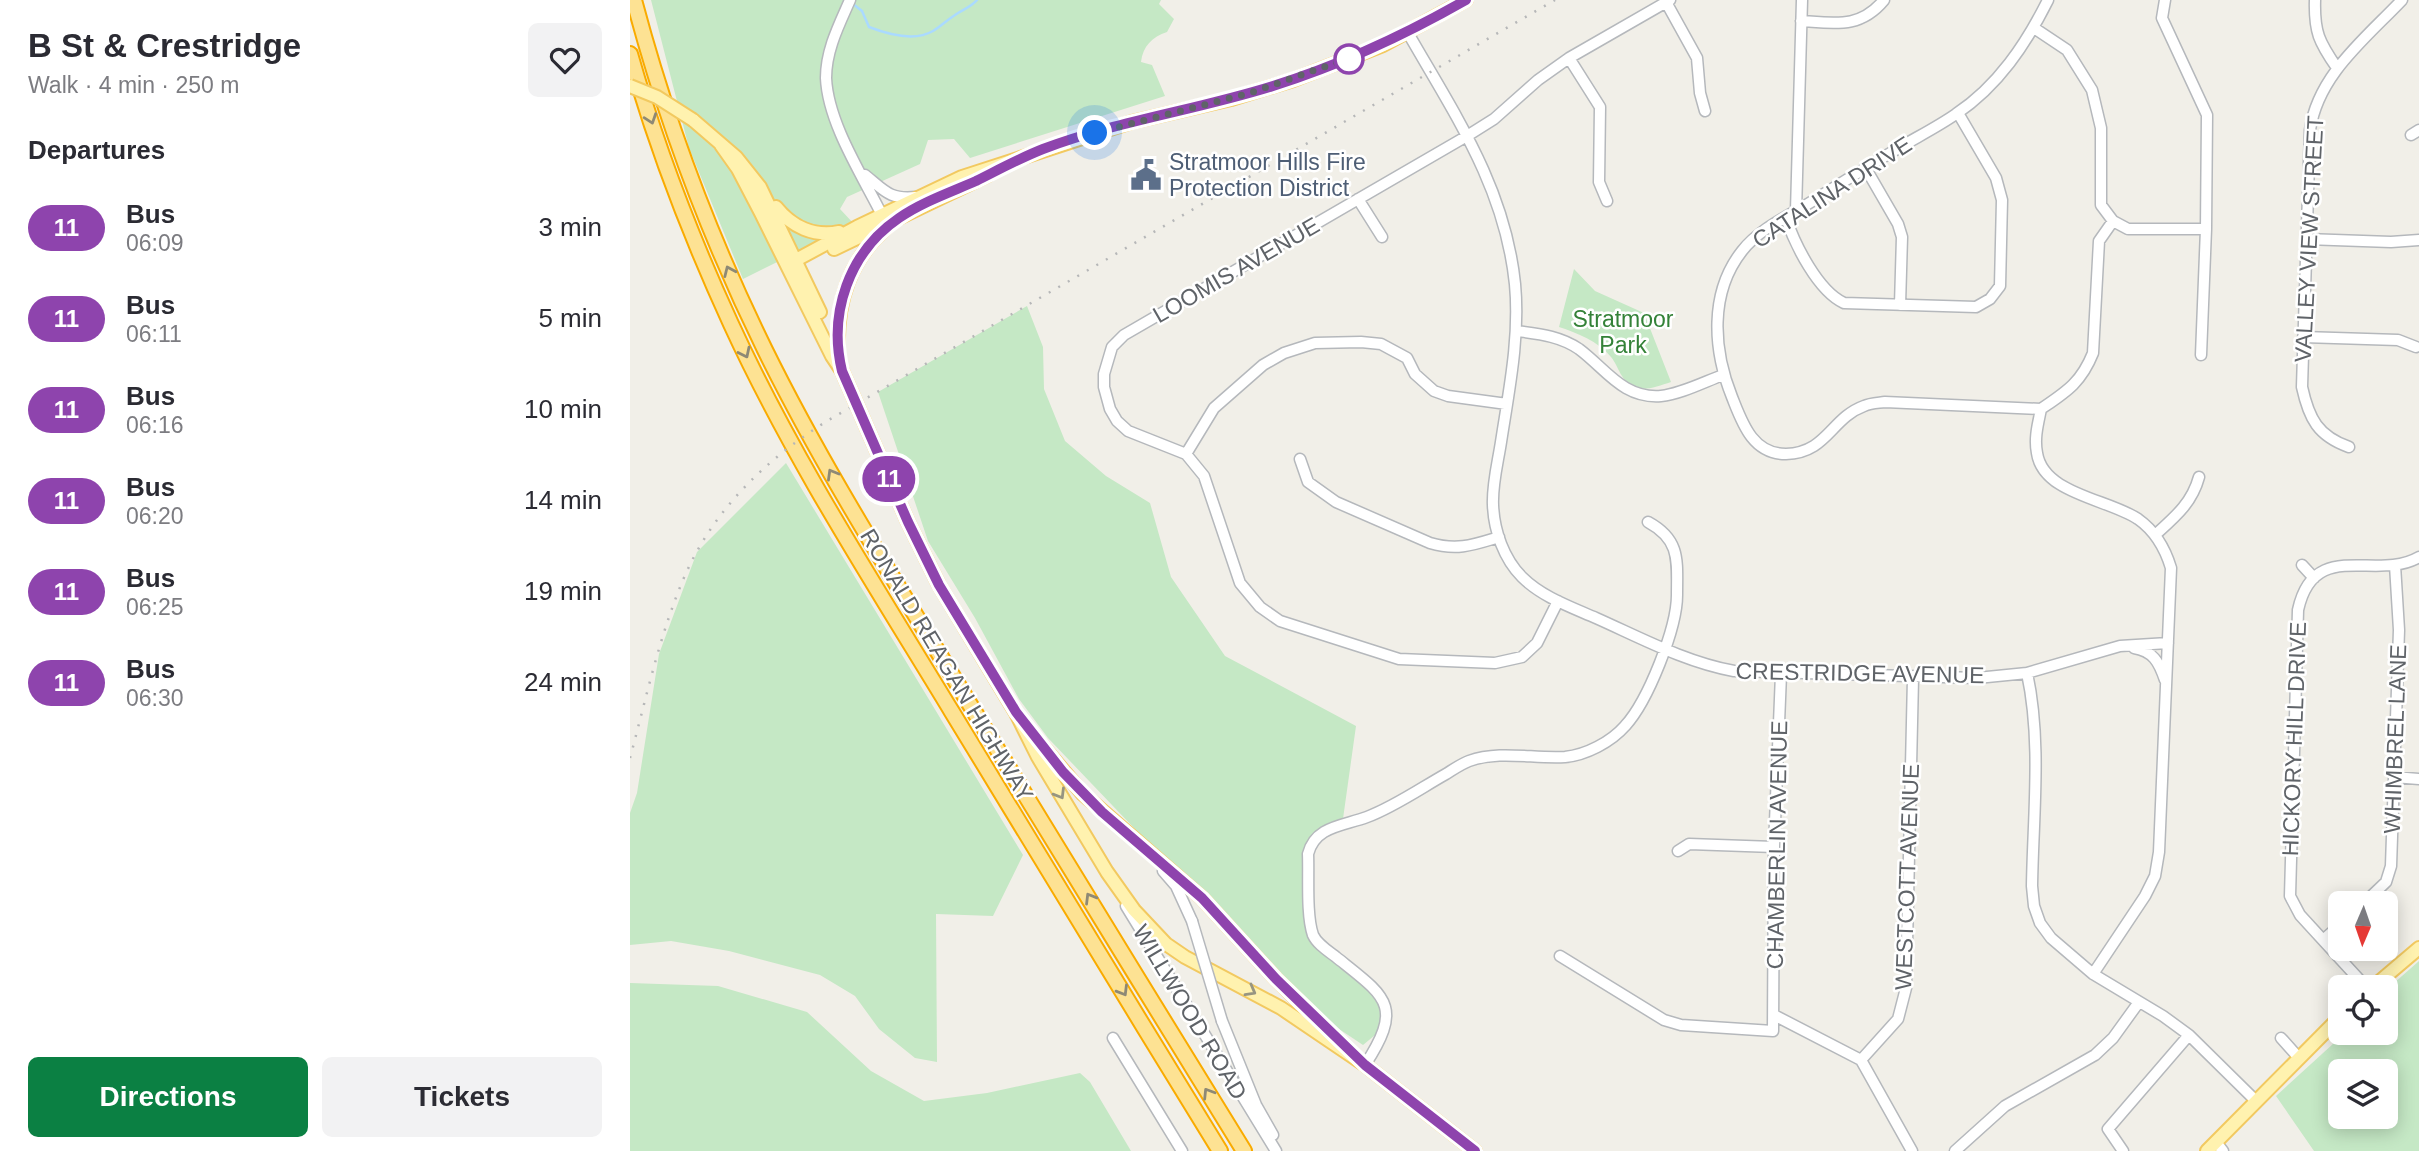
<!DOCTYPE html>
<html lang="en">
<head>
<meta charset="utf-8">
<style>
	:root { --surface:#fff; --page:#f2f2f3; --text:#2b2b33; --muted:#7c7c81; --accent:#0b8043 }
	body { margin:0; font-family:Arial,sans-serif; background:var(--page); color:var(--text); height:100vh; display:flex; flex-direction:column; font-size:26px; white-space:nowrap }
	* { box-sizing:border-box; margin:0 }
	p { font-size:23px; color:var(--muted) }
	.icon { flex:none; width:38px; height:38px; fill:none; stroke:currentColor; stroke-width:2; stroke-linecap:round; stroke-linejoin:round }
	.map { position:relative; flex:1; overflow:hidden }
	.sheet { display:flex; flex-direction:column; background:var(--surface); width:630px }
	.sheet>* { flex:none }
	.badge { padding:0 14px; border-radius:23px; font-size:24px; line-height:46px }
	.needle { width:46px; rotate:182deg }
	.fabs { position:absolute; left:1698px; top:891px; display:grid; gap:14px }
	.fabs a { display:grid; place-items:center; width:70px; height:70px; border-radius:10px; background:var(--surface); box-shadow:0 4px 18px #0003; font-size:35px }
	.you { position:absolute; width:35px; height:35px; margin:-18px; border:5px solid #fff; border-radius:50%; background:#1a73e8; box-shadow:0 0 0 10px #1a73e833 }
	.map>.badge { position:absolute; translate:-50% -50%; box-shadow:0 0 0 4px #fff }
	h2 { padding:0 28px; font-size:26px; line-height:63px }
	.round { display:grid; place-items:center; flex:none; width:74px; height:74px; border-radius:10px; background:var(--page) }
	.overview { display:flex; align-items:center; justify-content:space-between; height:119px; padding:0 28px }
	h1 { font-size:33px; font-weight:600; line-height:52px }
	.cta { display:flex; gap:14px; margin-top:auto; padding:14px 28px }
	.cta a { flex:1; height:80px; border-radius:10px; background:var(--accent); color:#fff; font-size:28px; font-weight:600; line-height:80px; text-align:center }
	.cta a+a { background:var(--page); color:var(--text) }
	ul { padding:0; list-style:none }
	li { display:flex; align-items:center; gap:21px; height:91px; padding:0 28px }
	li div { flex:1 }
	li b { display:block; font-size:26px }
	li em { font-style:normal }
	li .badge { min-width:77px; font-weight:700; text-align:center }
	main { display:flex; flex:1; min-height:0 }
	.map>svg:first-child { display:block }
</style>
</head>
<body>
<main>
<section class="sheet">
<div class="overview"><div><h1>B St &amp; Crestridge</h1><p>Walk · 4 min · 250 m</p></div><a class="round"><svg class="icon" aria-label="heart" viewBox="0 0 24 24"><path d="M12 20l-8-8c-3-5 5-10 8-4 3-6 11-1 8 4z"/></svg></a></div>
<h2>Departures</h2>
<ul>
<li><span class="badge" style="background:#8e44ad;color:#fff">11</span><div><b>Bus</b><p>06:09</p></div><em>3 min</em></li>
<li><span class="badge" style="background:#8e44ad;color:#fff">11</span><div><b>Bus</b><p>06:11</p></div><em>5 min</em></li>
<li><span class="badge" style="background:#8e44ad;color:#fff">11</span><div><b>Bus</b><p>06:16</p></div><em>10 min</em></li>
<li><span class="badge" style="background:#8e44ad;color:#fff">11</span><div><b>Bus</b><p>06:20</p></div><em>14 min</em></li>
<li><span class="badge" style="background:#8e44ad;color:#fff">11</span><div><b>Bus</b><p>06:25</p></div><em>19 min</em></li>
<li><span class="badge" style="background:#8e44ad;color:#fff">11</span><div><b>Bus</b><p>06:30</p></div><em>24 min</em></li>
</ul>
<div class="cta"><a>Directions</a><a>Tickets</a></div>
</section>
<div class="map">
<svg width="1789" height="1151" viewBox="0 0 1789 1151">
	<rect width="100%" height="100%" fill="#f1efe8"/>
	<path fill="#c5e8c5" fill-rule="evenodd" d="M 21,0 L 531,0 L 529,4 L 544,19 L 537,32 C 522,37 513,46 511,62 L 522,65 L 535,96 L 340,158 L 324,139 L 298,140 L 290,164 L 217,197 L 210,209 L 224,224 L 113,279 L 59,148 Z
		M 944,269 L 965,291 L 1014,313 L 1041,382 C 1023,388 1003,396 992,376 C 988,370 986,363 981,357 C 968,341 947,333 929,327 Z
		M 397,306 L 413,347 L 414,389 L 435,441 L 476,476 L 520,503 L 541,577 L 595,656 L 726,726 L 712,826 L 688,834 L 678,854 L 680,922 L 691,945 L 746,991 L 756,1026 L 733,1045 L 673,1005 L 418,738 L 389,699 L 345,618 L 298,541 L 248,392 Z
		M 156,463 L 393,855 L 363,916 L 306,914 L 307,1062 L 285,1058 L 249,1029 L 225,996 L 190,975 L 99,951 L 41,941 L 0,945 L 0,813 L 7,793 L 29,654 L 67,552 Z
		M 1789,961 L 1789,1151 L 1684,1151 L 1646,1096 L 1715,1033 L 1755,1032 L 1755,991 ZM 1755,1071 L 1755,1116 L 1710,1116 L 1710,1071 Z
		M 0,983 L 88,986 L 177,1012 L 241,1071 L 294,1101 L 357,1093 L 450,1073 L 460,1082 L 501,1151 L 0,1151 Z"/>
	<g fill="none" stroke-linecap="round" stroke-linejoin="round">
		<path stroke="#aadaff" stroke-width="2.5" d="M 223,4 L 232,11 L 239,27 C 257,34 284,42 303,31 C 310,27 317,20 325,15 C 333,9 340,8 347,0"/>
		<defs>
			<path id="minor" d="M 220,0 C 209,25 196,50 196,78 C 198,123 232,175 252,215
				M 1535,0 L 1532,18 L 1577,115 L 1576,229 L 1571,355
				M 1685,0 C 1684,32 1689,42 1707,68
				M 1036,2 L 1067,58 L 1070,93 L 1075,111
				M 1171,21 C 1205,23 1230,29 1254,0
				M 1404,28 L 1437,50 L 1462,90 L 1471,128 L 1471,205 L 1483,221 L 1498,229 L 1576,229
				M 778,33 C 825,115 875,187 885,284 C 890,337 879,390 871,442 C 868,462 862,484 863,505 C 864,531 874,559 892,577 C 912,597 941,607 966,618 C 1011,638 1055,662 1104,671 L 1347,678 L 1397,673 L 1490,646 L 1538,643
				M 939,58 L 970,107 L 969,182 L 977,201
				M 1781,135 L 1789,130
				M 1235,167 L 1268,224 L 1272,237 L 1270,305
				M 235,175 C 254,190 259,200 286,197
				M 728,199 L 752,237
				M 1166,211 L 1172,0
				M 1156,218 C 1165,245 1188,291 1214,303 L 1346,307 L 1360,299 L 1370,286 L 1372,200 L 1366,178 L 1328,113
				M 1676,239 L 1761,242 L 1789,240
				M 887,331 C 909,334 930,336 949,349 C 976,369 993,399 1031,396 C 1051,394 1074,382 1093,375
				M 1673,337 L 1768,340 L 1786,347
				M 1411,409 L 1255,402 C 1248,403 1240,403 1234,406 C 1201,418 1197,453 1156,454 C 1122,454 1112,422 1102,397 C 1083,350 1079,293 1112,251 C 1129,229 1158,216 1181,202 C 1208,185 1235,168 1262,152 C 1283,139 1306,128 1326,114 C 1368,86 1396,44 1418,0
				M 1411,409 C 1408,424 1404,438 1407,453 C 1413,494 1478,499 1508,519 C 1525,531 1535,548 1541,568 L 1529,852 L 1525,876 L 1515,896 L 1463,974
				M 1411,409 C 1436,392 1451,383 1463,353 L 1469,241 L 1483,221
				M 1719,447 C 1688,436 1679,419 1672,387 L 1680,130 C 1688,75 1735,39 1772,0
				M 556,454 L 584,408 L 633,365 L 654,353 L 685,343 L 731,342 L 751,344 L 777,358 L 785,374 L 804,391 L 818,396 L 877,404
				M 670,459 L 678,482 L 706,502 L 800,543 C 827,551 843,545 869,537
				M 1525,535 C 1545,517 1562,503 1569,477
				M 1672,565 L 1684,578
				M 928,601 L 907,643 L 892,657 L 865,663 L 769,659 L 650,621 L 630,607 L 610,583 L 574,476 L 556,454 L 498,431 L 487,421 L 480,409 L 474,387 L 474,374 L 482,347 L 494,335 L 837,136 L 864,119 L 908,80 L 939,58 L 1040,0
				M 1504,648 C 1523,651 1529,662 1535,680
				M 1397,673 C 1412,742 1403,816 1402,886 L 1404,906 L 1410,923 L 1421,938 L 1463,974 L 1533,1016 L 1559,1035 L 1626,1101
				M 1764,777 L 1789,779
				M 1048,851 L 1059,844 L 1144,847
				M 533,871 L 546,886 L 562,921
				M 1734,903 L 1756,882 L 1761,866 L 1769,630 L 1765,565
				M 496,906 L 646,1151
				M 1693,940 L 1710,925
				M 930,956 L 1034,1020 L 1051,1025 L 1143,1031 L 1144,847 L 1151,674
				M 1736,987 L 1670,915 L 1660,896 L 1668,610 C 1684,537 1746,582 1789,557
				M 1144,1015 L 1231,1060 L 1282,1151
				M 592,1021 L 626,1105 L 643,1135
				M 483,1038 L 552,1151
				M 1651,1038 L 1669,1058
				M 1231,1060 L 1268,1019 L 1276,988 L 1283,678
				M 735,1065 C 774,1005 756,997 706,957 C 698,951 687,944 683,935 C 676,915 679,875 678,854 C 685,826 713,826 737,817 C 764,807 791,788 816,774 C 824,769 831,764 839,761 C 870,750 903,759 935,757 C 956,755 981,742 995,726 C 1018,701 1047,628 1047,595 C 1047,561 1051,540 1018,522
				M 1586,1142 L 1593,1151
				M 1325,1151 L 1375,1106 L 1465,1055 L 1483,1038 L 1509,1002
				M 1493,1151 L 1478,1129 L 1559,1035"/>
			<path id="major" d="M 63,120 L 106,157 L 130,187 L 190,312
				M 91,145 L 108,169 L 131,213 L 202,356 L 212,371 L 278,522 L 309,585 L 386,713 L 408,757 L 477,872 L 504,910 L 536,944 L 555,957 L 651,1008 L 735,1065 L 845,1151
				M 146,207 C 162,227 184,237 209,232
				M 204,249 L 358,175
				M 159,267 L 166,260 L 227,227 L 332,177 L 502,122 L 601,99 L 663,80 L 753,45 L 836,0
				M 208,352 C 206,302 219,260 257,227
				M 403,735 L 453,794 L 572,898 L 646,979 L 709,1041
				M 1743,987 L 1789,948
				M 1577,1151 L 1710,1017"/>
			<path id="highway" d="M 4,0 C 36,121 80,238 135,350 C 195,472 269,587 339,703 C 430,852 522,1002 614,1151
				M 0,54 C 26,146 61,237 101,324 C 163,459 245,585 322,712 C 411,858 500,1005 590,1151"/>
		</defs>
		<use href="#minor" stroke="#b5b8bc" stroke-width="13"/>
		<use href="#major" stroke="#f2c960" stroke-width="16"/>
		<use href="#highway" stroke="#f9ab00" stroke-width="18"/>
		<use href="#minor" stroke="#fff" stroke-width="10"/>
		<use href="#major" stroke="#fff2af" stroke-width="12"/>
		<use href="#highway" stroke="#fde293" stroke-width="14"/>
		<path stroke="#b6b7b8" stroke-width="2.5" stroke-dasharray="2 9" stroke-linecap="butt" d="M 0,758 C 16,699 29,637 53,580 C 82,511 135,460 197,421 L 925,0"/>
		<defs>
			<path id="minor-bridge" d="M 562,921 L 592,1021"/>
			<path id="major-bridge" d="M 0,86 L 27,97 L 63,120"/>
		</defs>
		<use href="#minor-bridge" stroke="#b5b8bc" stroke-width="13" stroke-linecap="butt"/>
		<use href="#major-bridge" stroke="#f2c960" stroke-width="16" stroke-linecap="butt"/>
		<use href="#minor-bridge" stroke="#fff" stroke-width="10"/>
		<use href="#major-bridge" stroke="#fff2af" stroke-width="12"/>
	</g>
	<defs><path id="oneway-chevron" d="M-2-3.5L2.5 0L-2 3.5" fill="none" stroke-width="1.6" stroke-linecap="round" stroke-linejoin="round" transform="scale(1.75)"/></defs>
	<g stroke="#8e8975">
		<use href="#oneway-chevron" transform="translate(21 119) rotate(71)"/>
		<use href="#oneway-chevron" transform="translate(99 271) rotate(-114)"/>
		<use href="#oneway-chevron" transform="translate(115 353) rotate(64)"/>
		<use href="#oneway-chevron" transform="translate(202 474) rotate(-120)"/>
		<use href="#oneway-chevron" transform="translate(460 898) rotate(-121)"/>
		<use href="#oneway-chevron" transform="translate(493 991) rotate(59)"/>
		<use href="#oneway-chevron" transform="translate(578 1093) rotate(-122)"/>
	</g>
	<g stroke="#979581">
		<use href="#oneway-chevron" transform="translate(430 794) rotate(59)"/>
		<use href="#oneway-chevron" transform="translate(621 991) rotate(29)"/>
	</g>
	<g fill="none" stroke-linecap="round" stroke-linejoin="round">
		<defs>
			<path id="line" d="M 836,0 C 773,36 713,64 643,86 C 567,110 487,121 413,149 C 390,158 368,170 346,181 C 321,192 292,202 269,218 C 219,252 198,313 212,371 L 278,522 L 309,585 L 386,712 L 433,772 L 472,812 L 572,898 L 646,979 L 735,1065 L 845,1151"/>
		</defs>
		<use href="#line" stroke="#fff" stroke-width="16"/>
		<use href="#line" stroke="#8e44ad" stroke-width="10"/>
		<path stroke="#5f6368" stroke-width="7" stroke-dasharray="0 12.6" d="M 465,133 L 620,93 L 728,55 L 719,59"/>
	</g>
	<defs>
		<symbol id="civic-bare" viewBox="-9 -9 18 18"><path d="M-.6-6.5H3V-4.5H.6V-3L4-1V1h2V6H-6V1h2V-1L-.6-3ZM-1.2 2.5V6h2.4V2.5Z" fill="#5c6f8a" stroke="#fff" stroke-width="2.5" paint-order="stroke"/></symbol>
	</defs>
	<g fill-rule="evenodd">
		<use href="#civic-bare" x="494" y="153" width="44" height="44"/>
	</g>
	<circle fill="#fff" stroke="#8e44ad" stroke-width="3.5" cx="719" cy="59" r="14"/>
	<g text-anchor="middle" dominant-baseline="central" stroke-width="5" stroke-linejoin="round" paint-order="stroke">
		<g font-size="23" fill="#4e5e75" stroke="#fff" text-anchor="start">
			<text x="539" y="162">Stratmoor Hills Fire<tspan x="539" dy="26">Protection District</tspan></text>
		</g>
		<g font-size="23" fill="#5f6368" stroke="#fff">
			<text transform="translate(1202 192) rotate(-33)">CATALINA DRIVE</text>
			<text transform="translate(1679 239) rotate(-87)">VALLEY VIEW STREET</text>
			<text transform="translate(606 270) rotate(-30)">LOOMIS AVENUE</text>
			<text transform="translate(317 665) rotate(59)">RONALD REAGAN HIGHWAY</text>
			<text transform="translate(1230 673) rotate(1)">CRESTRIDGE AVENUE</text>
			<text transform="translate(1664 739) rotate(-88)">HICKORY HILL DRIVE</text>
			<text transform="translate(1765 739) rotate(-88)">WHIMBREL LANE</text>
			<text transform="translate(1147 845) rotate(-89)">CHAMBERLIN AVENUE</text>
			<text transform="translate(1277 877) rotate(-88)">WESTCOTT AVENUE</text>
			<text transform="translate(560 1012) rotate(59)">WILLWOOD ROAD</text>
		</g>
		<g font-size="23" fill="#348238" stroke="#fff">
			<text x="993" y="319">Stratmoor<tspan x="993" dy="26">Park</tspan></text>
		</g>
	</g>
</svg>
<div class="fabs">
<a><svg class="needle" viewBox="-14 -14 28 28"><path d="M0-13l5 13h-10z" fill="#e53935"/><path d="M0 13l5-13h-10z" fill="#7c7c81"/></svg></a>
<a><svg class="icon" aria-label="locate" viewBox="0 0 24 24"><circle cx="12" cy="12" r="6"/><path d="M12 2v4M12 18v4M2 12h4M18 12h4"/></svg></a>
<a><svg class="icon" aria-label="layers" viewBox="0 0 24 24"><path d="M12 4l9 5-9 5-9-5zM3 14l9 5 9-5"/></svg></a>
</div>
<div class="you" style="left:465px;top:133px"></div>
<b class="badge" style="left:259px;top:479px;background:#8e44ad;color:#fff">11</b>
</div>
</main>
</body>
</html>
